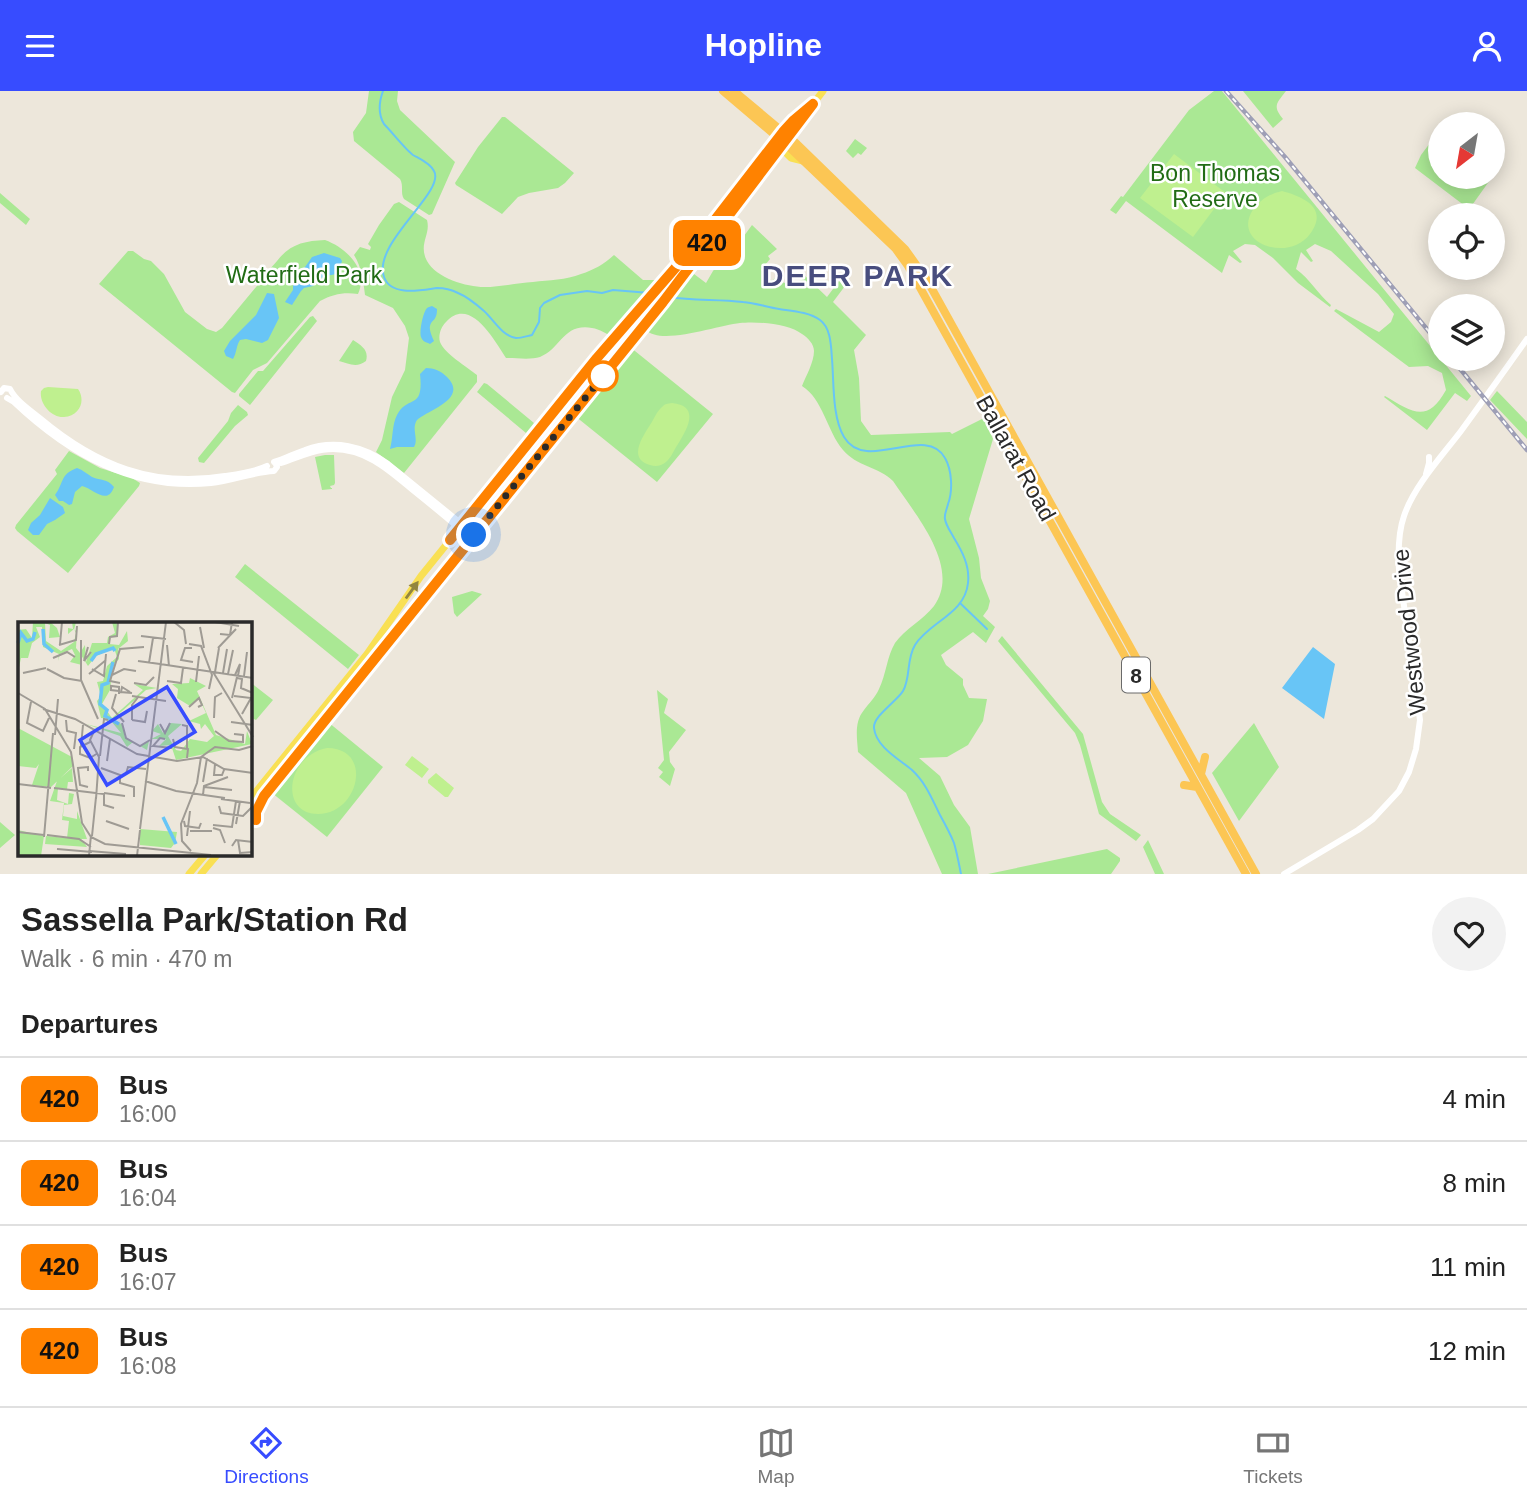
<!DOCTYPE html>
<html lang="en">
<head>
<meta charset="utf-8">
<style>
	:root { --surface:#fff; --page:#f2f2f2; --text:#222; --muted:#767676; --line:#e0e0e0; --accent:#374cff }
	body { margin:0; font-family:Helvetica,sans-serif; background:var(--page); color:var(--text); height:100vh; display:flex; flex-direction:column; font-size:26px; white-space:nowrap }
	* { box-sizing:border-box; margin:0 }
	p { font-size:23px; color:var(--muted) }
	.icon { flex:none; width:38px; height:38px; fill:none; stroke:currentColor; stroke-width:2; stroke-linecap:round; stroke-linejoin:round }
	.map { position:relative; height:783px; overflow:hidden }
	.details { display:flex; flex-direction:column; background:var(--surface); flex:1 }
	.details>* { flex:none }
	.badge { padding:0 14px; border-radius:10px; font-size:24px; line-height:46px }
	.needle { width:46px; rotate:211deg }
	.buttons { position:absolute; left:1428px; top:21px; display:grid; gap:14px }
	.buttons a { display:grid; place-items:center; width:77px; height:77px; border-radius:50%; background:var(--surface); box-shadow:0 4px 18px #0003; font-size:35px }
	.you { position:absolute; width:35px; height:35px; margin:-18px; border:5px solid #fff; border-radius:50%; background:#1a73e8; box-shadow:0 0 0 10px #1a73e833 }
	.map>.badge { position:absolute; translate:-50% -50%; box-shadow:0 0 0 4px #fff }
	h2 { padding:0 21px; font-size:26px; line-height:63px }
	.round { display:grid; place-items:center; flex:none; width:74px; height:74px; border-radius:37px; background:var(--page) }
	.overview { display:flex; align-items:center; justify-content:space-between; height:119px; padding:0 21px }
	h1 { font-size:33px; font-weight:600; line-height:52px }
	ul { padding:0; list-style:none }
	li { display:flex; align-items:center; gap:21px; height:84px; padding:0 21px; border-top:2px solid var(--line) }
	li div { flex:1 }
	li b { display:block; font-size:26px }
	li em { font-style:normal }
	li .badge { min-width:77px; font-weight:700; text-align:center }
	header { display:flex; justify-content:space-between; align-items:center; height:91px; padding:0 21px; background:var(--accent); color:#fff; font-size:32px; font-weight:600 }
	.tab-bar { display:flex; justify-content:space-around; align-items:center; height:98px; border-top:2px solid var(--line); background:var(--surface); font-size:19px; color:var(--muted) }
	.tab-bar a { display:grid; justify-items:center; gap:4px }
	.tab-bar .selected { color:var(--accent) }
	.map>svg:first-child { display:block }
</style>
</head>
<body>
<header><svg class="icon" aria-label="menu" viewBox="0 0 24 24"><path d="M4 6h16M4 12h16M4 18h16"/></svg>Hopline<svg class="icon" aria-label="person" viewBox="0 0 24 24"><circle cx="12" cy="8" r="4"/><path d="M4 21q1-7 8-7t8 7"/></svg></header>
<div class="map">
<svg width="1527" height="783" viewBox="0 0 1527 783">
	<rect width="100%" height="100%" fill="#ede7db"/>
	<path fill="#aae894" d="M 369,0 L 398,0 L 397,10 L 400,19 L 455,71 L 432,123 L 429,124 L 404,108 C 400,102 404,95 400,88 L 354,50 L 353,41 L 366,22 Z
		M 1214,0 L 1222,0 L 1471,305 L 1467,310 L 1455,302 L 1427,339 L 1384,306 L 1385,305 C 1412,321 1427,333 1446,299 L 1442,282 L 1428,275 L 1409,276 L 1334,220 L 1336,218 L 1379,241 L 1391,231 L 1394,223 L 1378,203 L 1331,160 L 1315,153 L 1306,159 L 1313,170 L 1311,171 L 1301,161 L 1296,178 C 1310,188 1318,203 1331,214 L 1330,216 L 1298,192 L 1273,167 L 1255,154 L 1245,153 L 1233,160 L 1242,171 L 1240,172 L 1229,164 L 1222,182 L 1126,110 L 1116,123 L 1110,119 L 1121,105 L 1123,106 L 1189,19 Z
		M 1243,0 L 1286,0 C 1277,12 1272,15 1283,28 L 1273,37 Z
		M 502,26 L 505,26 L 574,82 L 565,92 L 558,97 L 529,102 L 518,106 L 502,123 L 456,94 L 455,92 L 478,56 Z
		M 1439,40 L 1440,40 L 1440,86 L 1493,86 L 1493,80 L 1495,82 L 1470,117 L 1465,115 L 1415,77 L 1421,64 Z
		M 855,48 L 867,57 L 861,64 L 858,62 L 853,67 L 846,60 Z
		M 0,102 L 30,128 L 26,134 L 0,112 Z
		M 399,111 L 427,129 C 431,144 418,153 427,170 C 436,187 467,196 484,196 C 500,196 517,192 533,191 C 549,189 566,189 581,183 C 594,179 604,173 614,164 L 643,189 L 660,189 L 613,246 C 606,243 600,238 592,237 C 563,232 561,258 540,266 C 531,269 516,267 506,267 C 495,250 470,204 446,231 C 441,236 438,244 440,251 C 444,262 467,276 477,284 L 477,291 L 404,382 L 376,361 L 382,349 L 392,306 L 405,279 L 409,247 L 405,235 L 393,217 L 365,204 C 363,189 362,177 354,164 L 360,156 L 370,159 L 371,156 L 368,153 L 379,134 L 394,113 Z
		M 752,134 L 777,158 L 768,165 L 770,168 L 761,179 L 772,190 L 775,187 C 783,195 793,192 802,189 L 802,182 L 827,206 L 839,190 L 845,195 L 833,211 L 866,244 L 854,259 L 859,287 L 861,330 L 871,344 L 950,341 L 952,343 L 984,327 L 993,348 L 969,428 L 979,467 L 981,487 L 990,510 L 988,518 L 983,525 L 995,536 L 986,552 L 973,541 L 941,564 L 946,574 L 963,588 L 963,594 L 969,607 L 987,608 L 983,630 L 968,654 L 947,666 L 919,667 L 940,685 L 954,714 L 970,736 L 978,783 L 942,783 L 906,702 L 858,661 C 857,646 854,631 864,619 C 869,612 875,607 879,598 C 886,584 887,565 895,552 C 905,538 923,529 934,515 C 962,476 914,422 893,390 C 879,376 856,375 843,359 C 827,340 823,308 802,295 C 806,285 814,271 814,260 C 814,253 808,247 802,243 C 789,233 757,230 740,232 C 718,234 661,255 646,239 L 690,180 L 706,192 L 713,180 L 739,147 L 741,149 Z
		M 325,149 C 347,157 369,179 358,203 C 344,201 333,203 320,210 L 267,272 L 253,279 L 235,302 L 232,301 L 99,193 L 128,160 L 133,160 L 144,168 L 151,170 L 164,183 L 185,221 L 207,238 L 216,241 L 222,237 L 266,184 C 269,178 273,175 277,170 C 290,153 304,150 325,149 Z
		M 313,225 L 317,230 L 250,314 L 239,305 L 239,303 L 258,280 L 263,280 L 310,226 Z
		M 353,249 C 362,255 369,259 366,270 C 357,277 349,273 339,270 Z
		M 630,256 L 713,323 L 657,391 L 575,325 Z
		M 484,292 L 487,293 L 534,332 L 526,342 L 477,301 Z
		M 1497,300 L 1527,331 L 1527,348 L 1490,309 Z
		M 238,314 L 247,321 L 248,324 L 235,335 L 204,372 L 199,371 L 198,367 L 228,330 L 231,322 Z
		M 69,360 L 100,377 L 132,387 L 140,392 L 139,395 L 68,482 L 17,440 L 15,437 L 16,434 L 57,383 L 55,379 Z
		M 325,364 L 334,364 L 335,392 L 334,394 L 330,395 L 331,397 L 332,397 L 332,398 L 322,399 L 315,366 Z
		M 245,473 L 359,564 L 348,578 L 235,486 Z
		M 472,500 L 482,503 L 457,526 L 454,522 L 452,506 Z
		M 1002,545 L 1083,643 L 1102,711 L 1110,723 L 1141,744 L 1136,750 L 1099,723 L 1080,654 L 1075,642 L 998,550 Z
		M 250,591 L 273,609 L 256,629 L 250,626 Z
		M 657,599 L 668,608 L 664,622 L 686,639 L 669,661 L 670,671 L 675,678 L 670,695 L 659,686 L 663,681 L 658,677 L 664,669 Z
		M 328,631 L 383,676 L 327,746 L 272,702 Z
		M 1254,632 L 1279,676 L 1239,730 L 1212,682 Z
		M 0,731 L 15,744 L 0,757 Z
		M 1148,749 L 1164,783 L 1155,783 L 1143,756 Z
		M 1107,758 L 1120,767 L 1120,770 L 1111,783 L 988,783 Z"/>
	<path fill="#bff08f" d="M 1174,63 L 1226,102 L 1193,146 L 1140,107 Z
		M 1282,100 C 1304,106 1329,117 1310,143 C 1288,173 1228,151 1255,116 C 1263,107 1270,103 1282,100 Z
		M 48,296 L 78,298 C 86,309 80,325 64,326 C 52,327 39,313 41,300 L 44,297 Z
		M 672,312 C 701,315 687,338 678,353 C 674,359 671,367 666,371 C 661,375 656,376 650,374 C 627,368 643,345 650,334 C 654,328 657,320 662,316 C 666,312 667,313 672,312 Z
		M 327,657 C 374,657 359,723 318,723 C 279,723 286,665 327,657 Z
		M 412,665 L 429,678 L 422,687 L 405,674 Z
		M 436,682 L 454,697 L 448,706 L 445,706 L 428,692 L 428,689 Z"/>
	<path fill="#68c5f6" d="M 324,162 L 340,167 L 342,170 C 338,182 337,185 325,184 L 313,195 L 304,197 L 301,200 L 292,214 L 285,211 L 293,199 L 293,183 L 305,176 L 312,166 Z
		M 267,202 L 274,203 L 279,227 L 268,249 L 262,252 L 246,248 L 240,249 C 236,255 237,261 233,268 L 226,265 L 224,260 L 230,250 L 256,224 Z
		M 432,215 L 437,218 C 437,230 432,228 430,235 C 429,239 432,246 434,250 L 430,253 C 426,251 423,251 421,246 C 419,241 423,221 427,217 C 428,216 430,216 432,215 Z
		M 426,277 C 434,277 441,280 447,286 C 469,308 428,319 417,329 C 411,338 419,348 414,356 L 397,356 L 390,358 C 393,348 392,333 397,324 C 408,303 424,320 420,283 Z
		M 77,377 C 83,379 87,383 92,386 C 101,390 107,387 114,396 C 107,415 94,398 82,395 L 75,401 L 72,413 L 69,414 L 63,410 L 59,410 L 55,404 C 64,392 60,383 77,377 Z
		M 50,407 L 63,416 L 65,422 L 55,429 L 47,433 L 39,444 L 33,444 L 28,439 L 31,432 L 40,424 Z
		M 1313,556 L 1335,573 L 1324,628 L 1282,597 Z"/>
	<g fill="none" stroke-linecap="round" stroke-linejoin="round">
		<path stroke="#68c5f6" stroke-width="2" d="M 383,0 C 379,11 378,23 384,33 C 391,40 406,59 413,64 C 420,68 430,72 434,80 C 446,101 372,152 384,186 C 391,206 422,199 437,197 C 443,197 452,199 458,202 C 468,206 476,213 484,220 C 494,229 502,245 516,247 C 522,247 527,245 532,244 L 539,231 L 540,217 L 544,212 L 560,204 L 587,200 L 602,202 L 613,199 L 650,202
			M 669,206 C 693,210 718,208 743,211 C 755,212 767,216 779,218 C 792,220 809,221 820,229 C 831,237 831,255 832,268 C 834,291 832,326 844,346 C 866,383 926,332 945,367 C 952,379 953,400 948,413 C 947,418 944,423 945,428 C 946,435 951,441 954,447 C 962,460 970,475 968,492 C 965,523 929,531 915,554 C 906,569 911,586 903,600 C 897,610 873,625 874,637 C 876,656 899,668 912,679 C 926,692 932,708 940,724 C 945,733 950,742 954,752 C 957,762 959,773 961,783
			M 960,512 L 987,538"/>
		<path stroke="#fff" stroke-width="6" d="M 1,301 L 4,297 L 10,298 C 16,310 30,319 41,328 C 96,374 153,397 225,385 C 239,383 255,381 267,375
			M 7,307 L 14,311 C 69,363 133,400 211,392 C 232,390 253,381 274,380 L 277,376 L 275,371
			M 274,371 C 285,368 295,362 305,359 C 334,348 364,355 388,373 L 463,434
			M 281,372 C 298,366 315,358 333,358 C 367,358 390,380 414,400 C 429,412 445,425 460,438
			M 1426,383 L 1429,372 L 1429,366
			M 1284,783 L 1358,739 L 1373,728 L 1399,700 L 1409,681 L 1416,658 L 1420,629 L 1399,479 C 1398,461 1398,442 1404,425 C 1414,395 1442,365 1461,340 C 1483,310 1505,279 1527,248"/>
		<path stroke="#f9e054" stroke-width="7" d="M 780,56 L 791,67 L 803,70
			M 250,708 L 367,563 L 421,485 L 585,282 L 692,158 L 786,37 L 813,13 L 823,0
			M 250,722 L 673,198 L 807,22
			M 256,729 L 256,723 L 259,715
			M 189,783 L 205,764
			M 201,783 L 217,764"/>
		<path stroke="#fcc654" stroke-width="8" d="M 723,0 L 789,56 L 895,157 L 908,175 L 1246,783
			M 734,0 L 795,51 L 905,158 L 927,189 L 1256,783
			M 1201,683 L 1205,666
			M 1184,694 L 1197,696"/>
		<defs>
			<path id="rail" d="M 1226,0 L 1285,66 L 1440,254
				M 1452,268 L 1527,359"/>
		</defs>
		<use href="#rail" stroke="#9e9fb6" stroke-width="4.5"/>
		<use href="#rail" stroke="#fff" stroke-width="2" stroke-dasharray="5" stroke-linecap="butt"/>
	</g>
	<defs><path id="oneway-solid" d="M-6-.8H1V-3.2L6.5 0L1 3.2V.8H-6Z" transform="scale(1.75)"/></defs>
	<use fill="#92853f" href="#oneway-solid" transform="translate(412 499) rotate(-54)"/>
	<g fill="none" stroke-linecap="round" stroke-linejoin="round">
		<defs>
			<path id="line" d="M 250,725 L 256,729 L 256,721 L 264,705 L 663,211 L 813,13 L 794,29 L 783,41 L 697,152 L 597,267 L 450,449"/>
		</defs>
		<use href="#line" stroke="#fff" stroke-width="16"/>
		<use href="#line" stroke="#ff8200" stroke-width="10"/>
		<path stroke="#2a2a2a" stroke-width="7" stroke-dasharray="0 12.6" d="M 474,444 L 603,285"/>
	</g>
	<circle fill="#fff" stroke="#ff8200" stroke-width="3.5" cx="603" cy="285" r="14"/>
	<g text-anchor="middle" dominant-baseline="central" stroke-width="5" stroke-linejoin="round" paint-order="stroke">
		<rect fill="#fff" stroke="#6a6a6a" stroke-width="2" x="1122" y="566.5" width="28" height="35" rx="5"/>
		<g font-size="21" font-weight="bold" fill="#2a2a2a">
			<text x="1136" y="584">8</text>
		</g>
		<g font-size="23" fill="#216c15" stroke="#fff">
			<text x="1215" y="82">Bon Thomas<tspan x="1215" dy="26">Reserve</tspan></text>
			<text x="304" y="184">Waterfield Park</text>
		</g>
		<g font-size="23" fill="#2a2a2a" stroke="#fff">
			<text transform="translate(1016 367) rotate(61)">Ballarat Road</text>
			<text transform="translate(1409 541) rotate(-96)">Westwood Drive</text>
		</g>
		<g font-size="30" font-weight="bold" letter-spacing="2" fill="#484d7e" stroke="#fff">
			<text x="858" y="184">DEER PARK</text>
		</g>
	</g>
	<g transform="translate(18 531)">
		<rect width="234" height="234" fill="#ede7db"/>
		<path d="M 15,0 L 32,0 L 39,6 L 42,15 L 31,16 L 32,3 L 27,1 L 28,19 L 43,29 L 56,20 L 58,11 L 56,7 L 50,12 L 50,6 L 55,7 L 54,0 L 58,0 L 56,8 L 59,9 L 58,26 L 62,31 L 67,23 L 68,40 L 74,21 L 89,21 L 90,15 L 97,11 L 94,0 L 100,2 L 100,14 L 92,15 L 91,22 L 101,23 L 109,9 L 110,19 L 100,27 L 101,37 L 95,43 L 92,68 L 84,82 L 94,96 L 125,68 L 116,62 L 139,66 L 128,68 L 95,97 L 105,103 L 107,116 L 122,124 L 131,119 L 129,128 L 115,120 L 109,125 L 102,114 L 68,102 L 103,111 L 93,99 L 86,105 L 91,97 L 83,96 L 79,79 L 83,74 L 79,60 L 85,59 L 89,44 L 99,35 L 96,26 L 78,34 L 70,44 L 63,33 L 64,43 L 52,40 L 57,33 L 54,27 L 42,32 L 40,39 L 41,32 L 25,25 L 24,5 L 18,5 L 22,15 L 14,21 L 10,36 L 3,36 L 0,50 L 0,8 L 8,7 L 14,16 ZM 172,56 L 188,64 L 179,69 L 198,113 L 227,122 L 229,109 L 234,122 L 158,138 L 153,123 L 141,124 L 148,117 L 133,117 L 143,112 L 134,109 L 140,102 L 145,111 L 152,101 L 164,102 L 150,114 L 158,128 L 163,129 L 172,117 L 189,120 L 196,114 L 187,102 L 183,107 L 182,102 L 171,99 L 188,91 L 181,76 L 172,84 L 159,76 L 160,67 L 154,62 L 171,61 ZM 0,106 L 54,135 L 55,144 L 33,165 L 14,163 L 21,142 L 18,146 L 0,144 ZM 54,146 L 55,160 L 50,160 L 49,167 L 40,166 L 39,178 L 50,182 L 51,171 L 56,172 L 54,182 L 46,183 L 45,194 L 59,197 L 59,189 L 69,217 L 63,217 L 69,225 L 27,222 L 28,214 L 49,216 L 51,199 L 44,198 L 46,181 L 32,179 L 39,159 ZM 122,207 L 159,210 L 157,221 L 153,226 L 122,223 ZM 0,208 L 26,214 L 23,234 L 0,234 Z" fill="#aae894"/>
		<path fill="none" stroke="#68c5f6" stroke-width="3.5" d="M 25,7 L 26,22 L 35,30M 0,21 L 3,11 L 9,19 L 15,17 L 17,10M 73,39 L 78,32 L 95,26 L 97,29M 95,40 L 90,61 L 84,63 L 82,82 L 89,88 L 87,94 L 101,102M 145,195 L 158,222"/>
		<path fill="none" stroke="#9f9b94" stroke-width="2" d="M 156,0 L 166,8 L 168,22M 197,0 L 221,4M 182,5 L 186,26M 202,12 L 212,13 L 214,0M 123,14 L 148,17M 42,22 L 44,0M 91,22 L 92,15 L 99,14 L 100,0M 171,22 L 183,24 L 194,53 L 191,67M 41,23 L 58,18 L 59,4M 149,23 L 151,44M 70,25 L 66,39 L 73,30M 174,26 L 167,26 L 163,38 L 175,40M 200,26 L 218,7M 35,36 L 49,30 L 57,35M 120,39 L 142,42M 131,41 L 135,16M 142,42 L 235,56M 29,47 L 46,56 L 64,59M 74,47 L 86,54 L 88,32M 195,50 L 235,115M 197,50 L 201,26M 5,51 L 28,46M 205,51 L 209,27M 71,52 L 88,38M 210,52 L 215,28M 94,53 L 106,47 L 118,49M 217,53 L 222,42 L 220,54M 226,54 L 229,30M 219,56 L 224,57 L 223,66 L 235,71M 63,58 L 80,97M 63,58 L 63,18M 149,59 L 163,61 L 165,46M 178,60 L 181,34M 102,61 L 92,59 L 102,27 L 126,25M 116,61 L 128,63 L 136,55M 112,70 L 104,65 L 103,70 L 114,71M 0,71 L 27,87 L 53,130 L 64,201 L 73,215 L 87,222 L 193,233M 98,72 L 94,86 L 106,100M 101,72 L 101,65 L 93,64 L 93,68 L 101,69M 114,74 L 148,79M 216,74 L 233,76 L 224,92M 214,76 L 219,55M 13,80 L 9,101 L 25,109 L 31,96M 171,85 L 181,76 L 184,83 L 180,85M 25,87 L 57,97 L 119,132 L 159,139 L 185,135 L 206,147 L 235,151M 196,96 L 197,75 L 204,71M 48,98 L 49,109 L 58,111 L 56,127M 114,98 L 114,83 L 121,74M 114,98 L 127,100 L 129,89M 213,100 L 235,103M 104,101 L 108,116 L 122,124 L 132,118M 142,102 L 147,111 L 152,101M 164,103 L 169,104 L 169,126M 77,107 L 72,118 L 81,135 L 78,177M 197,109 L 211,119 L 225,120 L 225,113 L 216,112M 37,113 L 40,77M 147,117 L 142,116 L 135,124 L 154,126M 155,117 L 157,125 L 170,127 L 169,136M 72,120 L 62,125 L 62,132 L 72,136 L 80,131M 63,124 L 65,103M 82,134 L 86,97 L 90,98M 89,139 L 92,117M 197,142 L 196,153 L 204,153 L 206,148M 83,146 L 102,153 L 102,161 L 116,165 L 116,175M 70,149 L 70,145 L 60,146 L 62,163 L 70,165M 108,152 L 110,145 L 128,147M 127,159 L 158,169 L 207,176M 185,160 L 189,136M 0,162 L 33,166M 186,165 L 214,168M 36,166 L 86,172M 86,171 L 107,174M 86,172 L 86,183 L 96,186M 185,173 L 186,164 L 210,155M 203,177 L 232,181M 201,184 L 203,191 L 225,194 L 234,185M 88,199 L 111,207M 166,199 L 167,204 L 181,206 L 183,201M 218,202 L 222,179M 195,203 L 214,205 L 218,179M 195,206 L 202,208 L 207,221M 122,207 L 148,0M 172,209 L 194,209M 0,210 L 26,213M 29,213 L 61,217 L 73,225M 74,214 L 78,175M 169,214 L 172,189M 26,215 L 35,111M 220,218 L 222,231 L 235,230M 214,224 L 218,218 L 235,220M 39,227 L 74,230M 71,229 L 108,232M 173,229 L 164,219 L 163,202 L 179,161 L 183,135 L 197,125 L 221,128 L 235,124M 71,234 L 73,213M 119,234 L 122,208"/>
		<path fill="#374cff" fill-opacity="0.15" stroke="#374cff" stroke-width="3.5" d="M 149,65 L 177,110 L 89,163 L 62,118 Z"/>
		<rect width="234" height="234" fill="none" stroke="#2a2a2a" stroke-width="3.5"/>
	</g>
</svg>
<div class="buttons">
<a><svg class="needle" viewBox="-14 -14 28 28"><path d="M0-13l5 13h-10z" fill="#e53935"/><path d="M0 13l5-13h-10z" fill="#767676"/></svg></a>
<a><svg class="icon" aria-label="locate" viewBox="0 0 24 24"><circle cx="12" cy="12" r="6"/><path d="M12 2v4M12 18v4M2 12h4M18 12h4"/></svg></a>
<a><svg class="icon" aria-label="layers" viewBox="0 0 24 24"><path d="M12 4l9 5-9 5-9-5zM3 14l9 5 9-5"/></svg></a>
</div>
<div class="you" style="left:474px;top:444px"></div>
<b class="badge" style="left:707px;top:152px;background:#ff8200;color:#111">420</b>
</div>
<section class="details">
<div class="overview"><div><h1>Sassella Park/Station Rd</h1><p>Walk · 6 min · 470 m</p></div><a class="round"><svg class="icon" aria-label="heart" viewBox="0 0 24 24"><path d="M12 20l-8-8c-3-5 5-10 8-4 3-6 11-1 8 4z"/></svg></a></div>
<h2>Departures</h2>
<ul>
<li><span class="badge" style="background:#ff8200;color:#111">420</span><div><b>Bus</b><p>16:00</p></div><em>4 min</em></li>
<li><span class="badge" style="background:#ff8200;color:#111">420</span><div><b>Bus</b><p>16:04</p></div><em>8 min</em></li>
<li><span class="badge" style="background:#ff8200;color:#111">420</span><div><b>Bus</b><p>16:07</p></div><em>11 min</em></li>
<li><span class="badge" style="background:#ff8200;color:#111">420</span><div><b>Bus</b><p>16:08</p></div><em>12 min</em></li>
</ul>
</section>
<nav class="tab-bar">
<a class="selected"><svg class="icon" aria-label="directions" viewBox="0 0 24 24"><path d="M12 3l9 9-9 9-9-9zM9 14v-3h6M13 9l2 2-2 2"/></svg>Directions</a>
<a><svg class="icon" aria-label="map" viewBox="0 0 24 24"><path d="M3 6l6-2 6 2 6-2v14l-6 2-6-2-6 2zM9 4v14M15 6v14"/></svg>Map</a>
<a><svg class="icon" aria-label="tickets" viewBox="0 0 24 24"><path d="M3 7h18v10H3zM15 7v10"/></svg>Tickets</a>
</nav>
</body>
</html>
